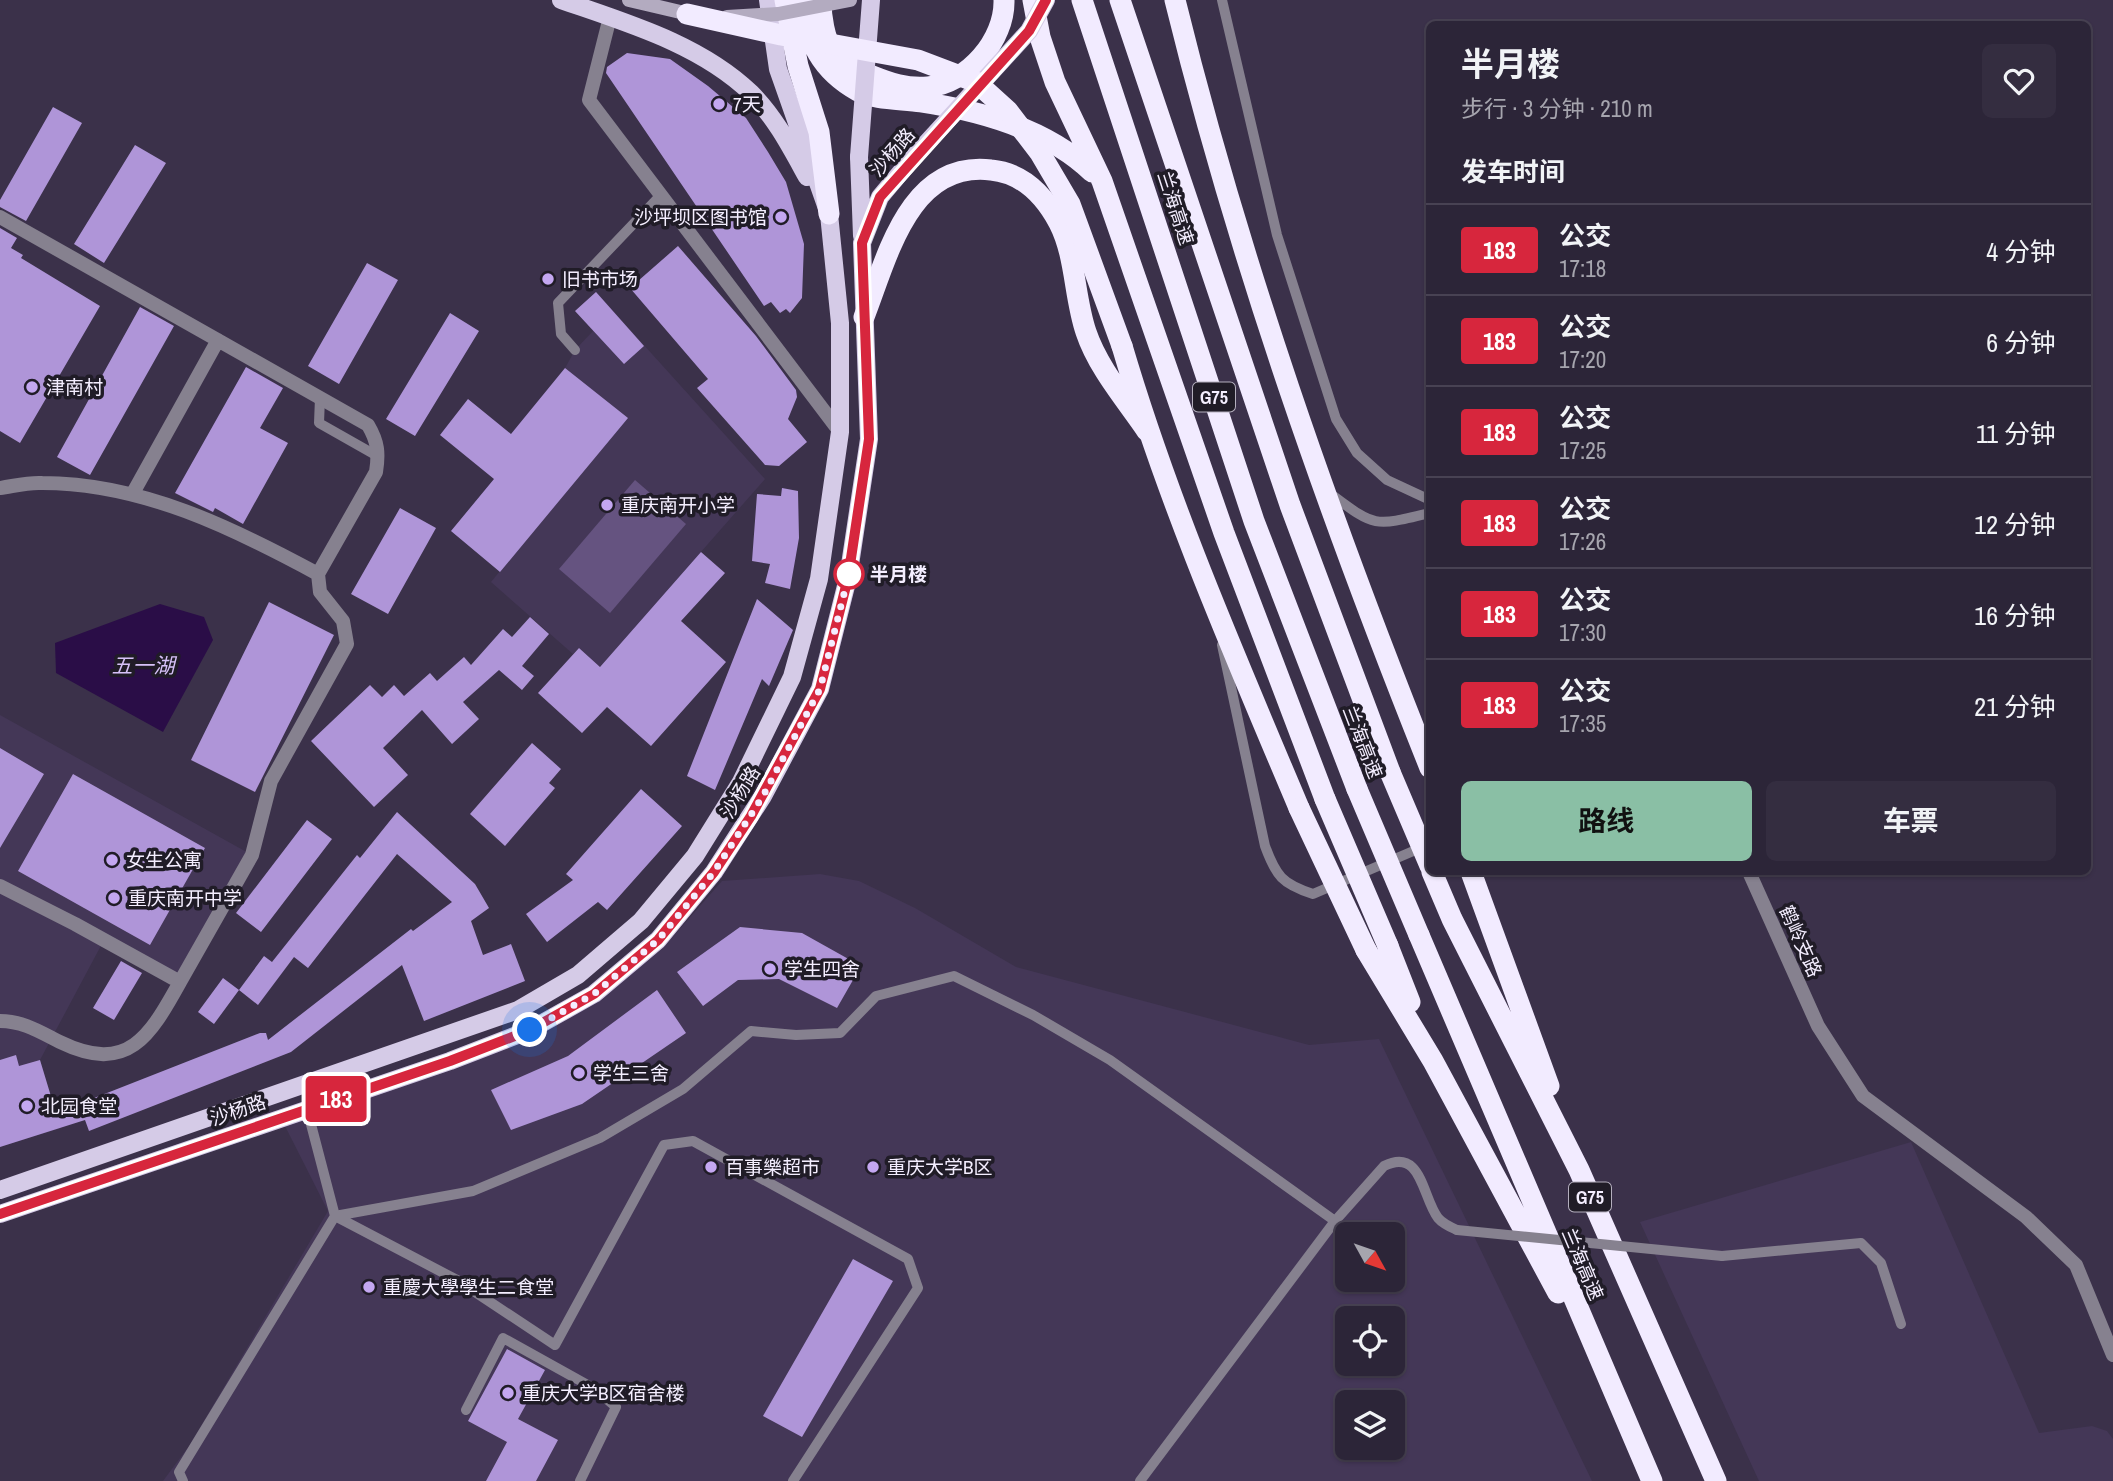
<!DOCTYPE html>
<html lang="zh">
<head>
<meta charset="utf-8">
<style>
	:root { --surface:#2c2538; --page:#342d40; --text:#f1f3f6; --muted:#a6a5ae; --line:#484253; --accent:#8abfa5 }
	body { margin:0; font-family:"Archivo Narrow","Noto Sans SC",sans-serif; background:var(--page); color:var(--text); height:100vh; display:flex; flex-direction:column; font-size:26px; white-space:nowrap }
	* { box-sizing:border-box; margin:0 }
	p { font-size:23px; color:var(--muted) }
	.icon { flex:none; width:38px; height:38px; fill:none; stroke:currentColor; stroke-width:2; stroke-linecap:round; stroke-linejoin:round }
	.map { position:relative; flex:1; overflow:hidden }
	.details { position:absolute; left:1426px; top:21px; width:665px; height:854px; display:flex; flex-direction:column; background:var(--surface); border-radius:10px; box-shadow:0 2px 5px #0004,0 0 0 2px var(--line) }
	.details>* { flex:none }
	.badge { padding:0 14px; border-radius:5px; font-size:24px; line-height:46px }
	.needle { width:46px; rotate:130deg }
	.fabs { position:absolute; left:1335px; top:1222px; display:grid; gap:14px }
	.fabs a { display:grid; place-items:center; width:70px; height:70px; border-radius:10px; background:var(--surface); box-shadow:0 2px 5px #0004,0 0 0 2px var(--line); font-size:35px }
	.you { position:absolute; width:35px; height:35px; margin:-18px; border:5px solid #fff; border-radius:50%; background:#1a73e8; box-shadow:0 0 0 10px #1a73e833 }
	.map>.badge { position:absolute; translate:-50% -50%; box-shadow:0 0 0 4px #fff }
	h2 { padding:0 35px; font-size:26px; line-height:63px }
	.round { display:grid; place-items:center; flex:none; width:74px; height:74px; border-radius:10px; background:var(--page) }
	.head { display:flex; align-items:center; justify-content:space-between; height:119px; padding:0 35px }
	h1 { font-size:33px; font-weight:700; line-height:52px }
	.button { display:flex; gap:14px; margin-top:auto; padding:14px 35px }
	.button a { flex:1; height:80px; border-radius:10px; background:var(--accent); color:#111; font-size:28px; font-weight:700; line-height:80px; text-align:center }
	.button a+a { background:var(--page); color:var(--text) }
	ul { padding:0; list-style:none }
	li { display:flex; align-items:center; gap:21px; height:91px; padding:0 35px; border-top:2px solid var(--line) }
	li div { flex:1 }
	li b { display:block; font-size:26px }
	li em { font-style:normal }
	li .badge { min-width:77px; font-weight:700; text-align:center }
	.map>svg:first-child { display:block }
</style>
</head>
<body>
<div class="map">
<svg width="2113" height="1481" viewBox="0 0 2113 1481">
	<rect width="100%" height="100%" fill="#3b314a"/>
	<path fill="#443757" fill-rule="evenodd" d="M 596,292 L 765,479 L 600,667 L 579,648 L 573,654 L 491,582 L 500,571 L 451,531 L 522,446 L 575,350 L 593,331 L 575,311 Z
		M 0,715 L 252,855 L 180,982 L 104,940 L 40,1060 L 61,1128 L 0,1147 Z
		M 820,874 L 859,881 L 915,908 L 1016,967 L 1309,1045 L 1379,1039 L 1592,1481 L 163,1481 L 189,1446 L 328,1211 L 284,1124 L 456,1069 L 529,1038 L 598,1000 L 662,949 L 722,881 ZM 1348,1234 L 1393,1234 L 1393,1279 L 1348,1279 ZM 1348,1318 L 1393,1318 L 1393,1363 L 1348,1363 ZM 1348,1402 L 1393,1402 L 1393,1447 L 1348,1447 Z
		M 1911,1142 L 2039,1433 L 2092,1426 L 2107,1431 L 2113,1439 L 2113,1481 L 1759,1481 L 1640,1222 Z"/>
	<path fill="#655380" d="M 635,480 L 686,524 L 610,613 L 559,569 Z"/>
	<path fill="#2a0d47" d="M 160,604 L 204,617 L 213,640 L 163,732 L 56,673 L 55,643 Z"/>
	<path fill="#af95d8" d="M 627,53 L 670,59 L 708,86 L 746,118 L 768,152 L 786,182 L 804,244 L 802,298 L 790,313 L 786,309 L 780,313 L 771,302 L 764,306 L 606,73 L 607,67 Z
		M 53,107 L 82,123 L 26,221 L 0,207 L 0,200 Z
		M 135,145 L 166,163 L 104,263 L 74,244 Z
		M 0,228 L 17,238 L 11,248 L 23,255 L 21,258 L 100,306 L 20,443 L 0,431 Z
		M 678,246 L 756,336 L 796,390 L 797,397 L 788,419 L 807,442 L 779,466 L 765,465 L 697,388 L 708,379 L 630,288 Z
		M 367,263 L 398,280 L 339,384 L 308,366 Z
		M 596,292 L 644,346 L 624,364 L 575,311 Z
		M 140,307 L 174,326 L 90,475 L 57,457 Z
		M 450,313 L 479,331 L 415,436 L 386,419 Z
		M 246,367 L 283,388 L 260,428 L 288,443 L 243,524 L 215,508 L 213,512 L 175,493 Z
		M 565,368 L 628,418 L 500,572 L 451,531 L 494,479 L 440,435 L 468,399 L 511,434 Z
		M 782,488 L 798,491 L 799,538 L 790,589 L 765,583 L 770,564 L 752,561 L 757,494 L 781,496 Z
		M 400,508 L 436,528 L 388,614 L 351,594 Z
		M 701,552 L 725,573 L 681,621 L 726,662 L 651,746 L 607,707 L 582,733 L 538,693 L 579,648 L 600,667 Z
		M 757,599 L 793,630 L 769,686 L 762,679 L 715,790 L 687,776 Z
		M 269,602 L 334,635 L 255,792 L 191,760 Z
		M 530,617 L 549,634 L 522,666 L 534,676 L 522,690 L 499,670 L 463,702 L 479,719 L 452,744 L 422,710 L 383,748 L 408,775 L 374,807 L 311,741 L 370,685 L 382,697 L 394,685 L 404,696 L 430,673 L 437,681 L 464,657 L 471,665 L 503,629 L 512,637 Z
		M 532,743 L 561,769 L 549,783 L 555,788 L 505,846 L 470,814 Z
		M 0,748 L 44,774 L 0,848 Z
		M 73,774 L 205,848 L 150,945 L 18,871 Z
		M 641,789 L 682,826 L 607,910 L 598,902 L 547,942 L 526,914 L 573,880 L 566,874 Z
		M 397,812 L 475,884 L 489,908 L 471,921 L 483,955 L 511,944 L 525,981 L 424,1021 L 402,965 L 291,1052 L 89,1131 L 85,1120 L 0,1147 L 0,1060 L 16,1055 L 19,1066 L 40,1060 L 56,1113 L 260,1033 L 266,1033 L 268,1040 L 411,929 L 413,931 L 452,902 L 397,854 L 308,968 L 294,957 L 258,1005 L 239,990 L 264,956 L 272,962 L 357,855 L 360,858 Z
		M 307,820 L 332,839 L 261,932 L 236,913 Z
		M 740,927 L 802,933 L 861,966 L 837,1008 L 779,979 L 738,980 L 703,1006 L 677,972 Z
		M 121,961 L 142,973 L 114,1020 L 93,1008 Z
		M 223,978 L 239,990 L 214,1024 L 198,1012 Z
		M 657,990 L 686,1033 L 582,1104 L 511,1130 L 491,1090 L 568,1056 Z
		M 853,1259 L 893,1281 L 802,1437 L 763,1416 Z
		M 507,1349 L 545,1370 L 518,1419 L 558,1440 L 536,1481 L 486,1481 L 507,1442 L 468,1421 Z"/>
	<g fill="none" stroke-linecap="round" stroke-linejoin="round">
		<path stroke="#86818f" stroke-width="10" d="M 1222,0 L 1277,235 L 1336,419 L 1357,453 L 1387,480 L 1430,500
			M 575,350 L 561,334 L 558,303 L 660,196
			M 320,398 L 319,423 L 379,457
			M 1328,492 C 1375,527 1372,527 1430,513
			M 1222,645 L 1265,846 C 1276,876 1282,884 1313,894 L 1425,846
			M 307,1109 L 335,1216 L 457,1280 L 555,1345 L 664,1145 L 693,1141 L 908,1259 L 918,1288 L 793,1481
			M 1335,1221 L 1384,1166 C 1422,1147 1422,1197 1438,1218 C 1443,1224 1450,1227 1457,1230
			M 1722,1256 L 1861,1243 L 1881,1263 L 1901,1324
			M 466,1410 L 503,1338 L 595,1389 L 616,1407 L 580,1481
			M 183,1481 L 179,1472 L 335,1216 L 473,1191 L 600,1138 L 683,1089 L 751,1031 L 796,1035 L 840,1033 L 876,996 L 954,976 L 1033,1015 L 1110,1060 L 1335,1221 L 1140,1481"/>
		<path stroke="#86818f" stroke-width="14" d="M 610,17 L 589,100 L 840,432
			M 0,217 L 368,425 C 378,442 379,453 376,472 L 318,574 C 233,528 142,483 42,483 C 29,482 14,486 0,488
			M 133,493 L 218,340
			M 1749,872 L 1818,1026 L 1863,1096 L 2026,1217 L 2076,1265 L 2113,1355
			M 0,886 L 75,924 L 180,982 C 150,1036 128,1075 60,1042 C 40,1032 23,1021 0,1021
			M 180,982 L 252,855 L 271,781 L 347,644 L 343,621 L 320,592 L 318,574"/>
		<path stroke="#d5cbe7" stroke-width="18" d="M 561,0 C 627,23 700,44 751,93 C 775,117 791,148 807,177
			M 859,157 L 862,236
			M 0,1190 L 518,1010 L 578,975 L 641,921 L 695,856 L 741,782 L 792,677 L 819,579 L 840,432 L 840,323 L 829,214 L 778,69 L 768,0
			M 0,1214 L 450,1061 L 530,1030 L 594,994 L 658,940 L 714,872 L 763,796 L 820,689 L 848,578 L 869,439 L 862,243 L 880,197 L 911,160"/>
		<path stroke="#f2ebff" stroke-width="21" d="M 785,0 L 798,66 L 819,132 L 829,214
			M 804,0 C 805,41 822,71 858,91 C 874,100 903,99 921,102 C 982,111 1047,129 1092,172
			M 821,0 C 821,15 824,40 834,52 C 843,63 857,70 870,75 C 890,83 906,89 928,87 C 968,83 1005,40 1004,0
			M 1033,0 L 1040,37 L 1055,82 L 1102,181 L 1224,533 L 1325,799
			M 1082,0 L 1254,521 L 1357,789
			M 1120,0 L 1290,505 L 1390,772
			M 1175,0 C 1239,261 1330,518 1430,768
			M 864,317 C 887,258 909,160 991,170 C 1023,173 1044,195 1059,223 C 1076,256 1074,297 1086,332 C 1098,368 1126,400 1147,431
			M 1122,346 C 1169,505 1235,656 1299,808
			M 1432,872 L 1452,919 L 1579,1170 L 1716,1481
			M 1471,872 L 1549,1086
			M 1419,935 L 1652,1481
			M 1388,946 L 1410,1002
			M 1366,950 L 1433,1061 L 1558,1293"/>
		<path stroke="#86818f" stroke-width="10" d="M 1457,1230 L 1722,1256"/>
		<path stroke="#b3abc0" stroke-width="14" d="M 629,0 L 693,15
			M 727,17 L 778,14 L 850,0"/>
		<path stroke="#d5cbe7" stroke-width="18" d="M 859,157 L 871,0
			M 911,160 L 1029,31 L 1046,0"/>
		<path stroke="#f2ebff" stroke-width="21" d="M 687,14 L 781,35 L 918,60 L 976,82 L 1008,111 L 1040,153 L 1070,204 L 1122,346
			M 1390,772 L 1430,866
			M 1357,789 L 1419,935
			M 1325,799 L 1388,946
			M 1299,808 L 1366,950"/>
	</g>
	<g fill="none" stroke-linecap="round" stroke-linejoin="round">
		<defs>
			<path id="line" d="M 0,1214 L 450,1061 L 530,1030 L 594,994 L 658,940 L 714,872 L 751,816 L 820,689 L 848,578 L 869,439 L 862,243 L 880,197 L 1029,31 L 1046,0"/>
		</defs>
		<use href="#line" stroke="#fff" stroke-width="16"/>
		<use href="#line" stroke="#d7263d" stroke-width="10"/>
		<path stroke="#f4eeff" stroke-width="7" stroke-dasharray="0 12.6" d="M 530,1030 L 594,994 L 658,940 L 714,872 L 763,796 L 820,689 L 849,574"/>
	</g>
	<g fill="#c4a7f1" stroke="#201c27" stroke-width="2.5">
		<circle cx="719" cy="104" r="7"/>
		<circle cx="781" cy="217" r="7"/>
		<circle cx="548" cy="279" r="7"/>
		<circle cx="32" cy="387" r="7"/>
		<circle cx="607" cy="505" r="7"/>
		<circle cx="112" cy="860" r="7"/>
		<circle cx="114" cy="898" r="7"/>
		<circle cx="770" cy="969" r="7"/>
		<circle cx="579" cy="1073" r="7"/>
		<circle cx="27" cy="1106" r="7"/>
		<circle cx="711" cy="1167" r="7"/>
		<circle cx="873" cy="1167" r="7"/>
		<circle cx="369" cy="1287" r="7"/>
		<circle cx="508" cy="1393" r="7"/>
	</g>
	<circle fill="#fff" stroke="#d7263d" stroke-width="3.5" cx="849" cy="574" r="14"/>
	<g text-anchor="middle" dominant-baseline="central" stroke-width="7" stroke-linejoin="round" paint-order="stroke">
		<g fill="#201c27" stroke="#b4afbe" stroke-width="2">
			<rect x="1193" y="382.5" width="42" height="29" rx="5"/>
			<rect x="1569" y="1182.5" width="42" height="29" rx="5"/>
		</g>
		<g font-size="18" font-weight="bold" fill="#f4eeff">
			<text x="1214" y="397">G75</text>
			<text x="1590" y="1197">G75</text>
		</g>
		<g font-size="19" fill="#f4eeff" stroke="#201c27" text-anchor="start">
			<text x="733" y="104">7天</text>
			<text x="767" y="217" text-anchor="end">沙坪坝区图书馆</text>
			<text x="562" y="279">旧书市场</text>
			<text x="46" y="387">津南村</text>
			<text x="621" y="505">重庆南开小学</text>
			<text x="126" y="860">女生公寓</text>
			<text x="128" y="898">重庆南开中学</text>
			<text x="784" y="969">学生四舍</text>
			<text x="593" y="1073">学生三舍</text>
			<text x="41" y="1106">北园食堂</text>
			<text x="725" y="1167">百事樂超市</text>
			<text x="887" y="1167">重庆大学B区</text>
			<text x="383" y="1287">重慶大學學生二食堂</text>
			<text x="522" y="1393">重庆大学B区宿舍楼</text>
		</g>
		<g font-size="19" fill="#f4eeff" stroke="#201c27">
			<text transform="translate(892 152) rotate(-49)">沙杨路</text>
			<text transform="translate(1176 208) rotate(72)">兰海高速</text>
			<text transform="translate(1363 742) rotate(69)">兰海高速</text>
			<text transform="translate(740 792) rotate(-59)">沙杨路</text>
			<text transform="translate(1801 941) rotate(66)">鹤岭支路</text>
			<text transform="translate(238 1110) rotate(-19)">沙杨路</text>
			<text transform="translate(1583 1264) rotate(67)">兰海高速</text>
		</g>
		<g font-size="19" font-weight="bold" fill="#f4eeff" stroke="#201c27" text-anchor="start">
			<text x="870" y="574">半月楼</text>
		</g>
		<g font-size="21" font-style="italic" fill="#d6c1f8" stroke="#201c27">
			<text x="143" y="665">五一湖</text>
		</g>
	</g>
</svg>
<div class="fabs">
<a><svg class="needle" viewBox="-14 -14 28 28"><path d="M0-13l5 13h-10z" fill="#e53935"/><path d="M0 13l5-13h-10z" fill="#a6a5ae"/></svg></a>
<a><svg class="icon" aria-label="locate" viewBox="0 0 24 24"><circle cx="12" cy="12" r="6"/><path d="M12 2v4M12 18v4M2 12h4M18 12h4"/></svg></a>
<a><svg class="icon" aria-label="layers" viewBox="0 0 24 24"><path d="M12 4l9 5-9 5-9-5zM3 14l9 5 9-5"/></svg></a>
</div>
<div class="you" style="left:530px;top:1030px"></div>
<b class="badge" style="left:336px;top:1099px;background:#d7263d;color:#fff">183</b>
<section class="details">
<div class="head"><div><h1>半月楼</h1><p>步行 · 3 分钟 · 210 m</p></div><a class="round"><svg class="icon" aria-label="heart" viewBox="0 0 24 24"><path d="M12 20l-8-8c-3-5 5-10 8-4 3-6 11-1 8 4z"/></svg></a></div>
<h2>发车时间</h2>
<ul>
<li><span class="badge" style="background:#d7263d;color:#fff">183</span><div><b>公交</b><p>17:18</p></div><em>4 分钟</em></li>
<li><span class="badge" style="background:#d7263d;color:#fff">183</span><div><b>公交</b><p>17:20</p></div><em>6 分钟</em></li>
<li><span class="badge" style="background:#d7263d;color:#fff">183</span><div><b>公交</b><p>17:25</p></div><em>11 分钟</em></li>
<li><span class="badge" style="background:#d7263d;color:#fff">183</span><div><b>公交</b><p>17:26</p></div><em>12 分钟</em></li>
<li><span class="badge" style="background:#d7263d;color:#fff">183</span><div><b>公交</b><p>17:30</p></div><em>16 分钟</em></li>
<li><span class="badge" style="background:#d7263d;color:#fff">183</span><div><b>公交</b><p>17:35</p></div><em>21 分钟</em></li>
</ul>
<div class="button"><a>路线</a><a>车票</a></div>
</section>
</div>
</body>
</html>
